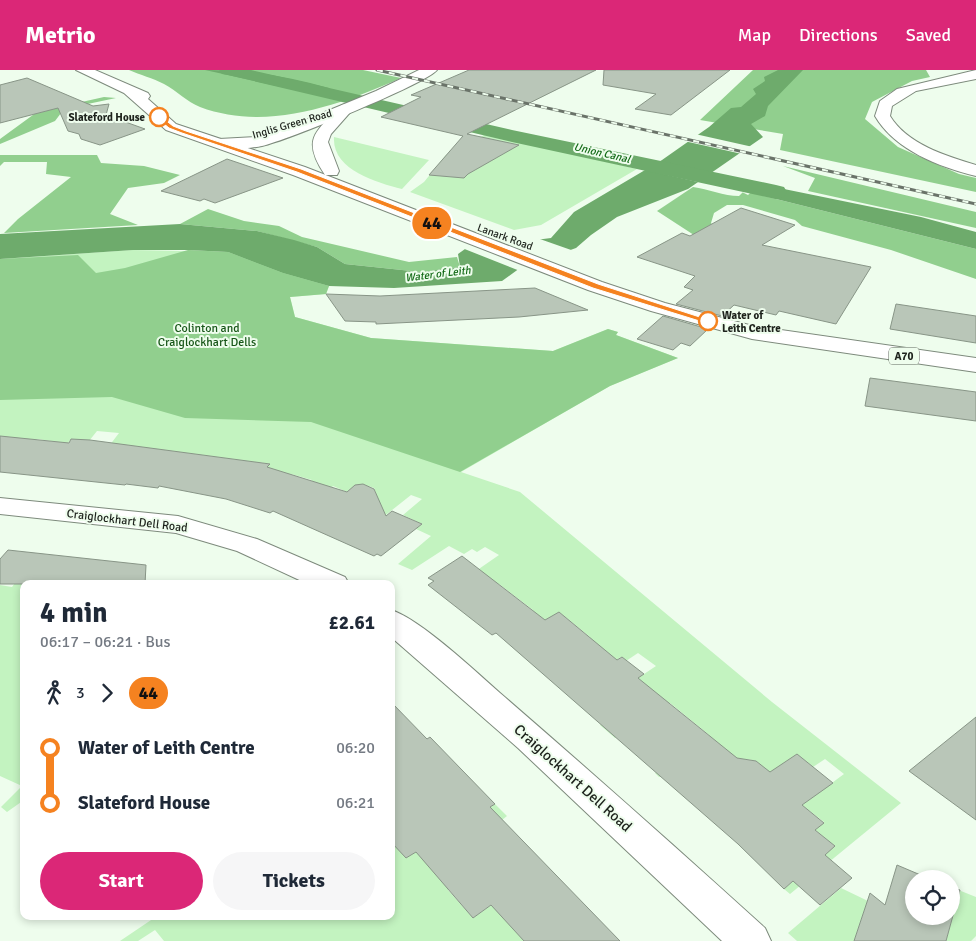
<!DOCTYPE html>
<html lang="en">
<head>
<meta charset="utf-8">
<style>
	:root { --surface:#fff; --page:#f6f6f7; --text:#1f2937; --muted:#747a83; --accent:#db2777 }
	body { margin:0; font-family:Signika,sans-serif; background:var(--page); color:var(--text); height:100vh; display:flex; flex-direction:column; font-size:19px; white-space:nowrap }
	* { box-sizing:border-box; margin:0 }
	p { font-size:16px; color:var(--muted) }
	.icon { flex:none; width:28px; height:28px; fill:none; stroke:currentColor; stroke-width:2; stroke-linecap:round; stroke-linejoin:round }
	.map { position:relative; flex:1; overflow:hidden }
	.panel { position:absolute; left:20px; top:510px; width:375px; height:340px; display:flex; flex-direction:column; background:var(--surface); border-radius:10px; box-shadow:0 2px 8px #0003 }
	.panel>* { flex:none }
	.badge { padding:0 10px; border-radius:16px; font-size:18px; line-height:32px }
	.fabs { position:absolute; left:905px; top:800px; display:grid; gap:10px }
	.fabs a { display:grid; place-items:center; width:55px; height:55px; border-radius:50%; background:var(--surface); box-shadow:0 2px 8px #0003; font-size:25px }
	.map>.badge { position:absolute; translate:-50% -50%; box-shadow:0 0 0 2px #fff }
	.legs { display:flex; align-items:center; gap:8px; height:55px; padding:0 20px; font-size:16px }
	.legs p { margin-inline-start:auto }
	.summary { display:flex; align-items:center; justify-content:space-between; height:85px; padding:0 20px }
	h1 { font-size:28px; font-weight:800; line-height:38px }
	.action { display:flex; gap:10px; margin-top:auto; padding:10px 20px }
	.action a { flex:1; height:58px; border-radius:30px; background:var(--accent); color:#fff; font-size:20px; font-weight:800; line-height:58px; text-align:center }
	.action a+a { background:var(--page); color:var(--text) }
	ul { padding:0 20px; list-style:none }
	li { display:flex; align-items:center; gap:18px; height:55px; font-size:19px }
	li i { display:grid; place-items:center; width:8px; height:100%; margin:0 6px; background:currentColor }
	li i::after { content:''; width:12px; height:12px; margin:-6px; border:4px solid; border-radius:50%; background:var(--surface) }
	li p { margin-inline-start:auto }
	li:first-child i { background:linear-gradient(#0000 50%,currentColor 0) }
	li:last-child i { background:linear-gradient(currentColor 50%,#0000 0) }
	header { display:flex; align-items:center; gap:30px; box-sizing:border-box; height:70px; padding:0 25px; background:var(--accent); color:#fff }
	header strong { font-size:24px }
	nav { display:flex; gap:28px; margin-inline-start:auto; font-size:18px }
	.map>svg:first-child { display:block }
</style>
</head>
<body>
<header>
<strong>Metrio</strong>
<nav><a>Map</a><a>Directions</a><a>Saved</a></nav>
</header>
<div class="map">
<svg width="976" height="871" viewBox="0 0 976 871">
	<rect width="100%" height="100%" fill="#eefded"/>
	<path fill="#c3f3c0" d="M 486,64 L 637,99 L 541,155 L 514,160 L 410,122 L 424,112 L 446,85 Z
		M 334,67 L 429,90 L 402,119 C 376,112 332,100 334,67 Z
		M 133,180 L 228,182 L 329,216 L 326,224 L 290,227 L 295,247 L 371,268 L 553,281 L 608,259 L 618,262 L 616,265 L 678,288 L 610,316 L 461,402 L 520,422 L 772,632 L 901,733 L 790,824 L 784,819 L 835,776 L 815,760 L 824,752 L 802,735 L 844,704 L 825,689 L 813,697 L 797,684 L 750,717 L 762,699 L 756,691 L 746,689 L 730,700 L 659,707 L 655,703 L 709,665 L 670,633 L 615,668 L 600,655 L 650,623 L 635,610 L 656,596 L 638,583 L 626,591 L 621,587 L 582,612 L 581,572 L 590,567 L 559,542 L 535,557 L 533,540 L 499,514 L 457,538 L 460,512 L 499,485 L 485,477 L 477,482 L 472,479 L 464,484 L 449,476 L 412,500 L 398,494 L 431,466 L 416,459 L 422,454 L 403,445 L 422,429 L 411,425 L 353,471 L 362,435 L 376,423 L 374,418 C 363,414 357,414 347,422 L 333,416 L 299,449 L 306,416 L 312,410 L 291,404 L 283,411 L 238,431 L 269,394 L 259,392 L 251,401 L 103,384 L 119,363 L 97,361 L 89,371 L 71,369 L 53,392 L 58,372 L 37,369 L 32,375 L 0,369 L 2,366 L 0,366 L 0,189 Z
		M 38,483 L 20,520 L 24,521 L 24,730 L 7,742 L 1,737 L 22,716 L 0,706 L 0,515 L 12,517 Z
		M 391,732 L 393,773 L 406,788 L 421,779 L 423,781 L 495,734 L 507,746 L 502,750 L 507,755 L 453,792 L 448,820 L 473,848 L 547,796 L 558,807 L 533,825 L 524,871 L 164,871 L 155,860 L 138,871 L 120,871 L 157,846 L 391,846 Z
		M 951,817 L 976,827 L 976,866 L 971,871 L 946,871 L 957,831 Z
		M 841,818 L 868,831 L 854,871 L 797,871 L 788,863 Z"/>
	<path fill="#91cf8e" d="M 129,0 L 363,0 L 401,8 C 340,35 267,62 200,37 C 187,32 177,21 164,14 C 153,8 140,5 129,0 Z
		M 753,0 L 926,0 L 930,7 L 912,11 L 872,32 L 865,49 L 898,77 L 959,104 L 976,108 L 976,122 L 780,80 L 783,64 L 700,50 Z
		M 104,27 L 116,28 L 64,39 L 55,51 L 0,74 L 0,69 L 37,42 Z
		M 0,85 L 97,85 L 101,93 L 144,96 L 180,105 L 164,113 L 128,118 L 110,144 L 138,155 L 4,163 L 18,149 L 71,107 L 46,104 L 47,92 L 4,92 L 0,96 Z
		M 783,96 L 976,142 L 976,158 L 808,121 L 815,108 Z
		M 693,117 C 708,119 724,126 739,126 L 744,121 L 976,179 L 976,209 L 891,180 L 802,156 L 795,150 L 743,135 L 727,135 L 714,143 L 711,153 L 722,169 L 697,167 L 657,141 Z
		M 208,139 L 244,151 L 279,156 L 302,167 L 409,192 L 457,187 L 460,197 L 421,202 L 345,194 L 317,177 L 257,161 L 180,154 Z
		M 188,180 L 228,182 L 283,203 L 329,216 L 326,224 L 290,227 L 295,247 L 371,268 L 553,281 L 608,259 L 618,262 L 616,265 L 678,288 L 610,316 L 460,402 L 311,352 L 185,348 L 112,327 L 0,330 L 0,189 L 78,185 L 96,203 L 125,198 Z"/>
	<path fill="#6eab6c" d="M 205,0 C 248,0 288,6 329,18 L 335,25 L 313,24 Z
		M 778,0 L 803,0 L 768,36 L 765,46 L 751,54 L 763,67 L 688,119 L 617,147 L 591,165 L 576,178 L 520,198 L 502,211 L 394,218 L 329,216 L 283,203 L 228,182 L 188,180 L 133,180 L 0,189 L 0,164 L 180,154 L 257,161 L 294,170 L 317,177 L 345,194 L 421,202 L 460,197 L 458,184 L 465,179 L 551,168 L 574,142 L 662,90 L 709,57 L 731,38 L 741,37 L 756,24 L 753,19 L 765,11 L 764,7 Z
		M 755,113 L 921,147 L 976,162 L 976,179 L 744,121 Z"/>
	<path fill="#eefded" d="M 695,64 L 753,77 L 742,84 L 684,71 Z
		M 652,92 L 713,106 L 702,113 L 642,99 Z
		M 729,110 L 739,110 L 762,111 L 748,125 L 728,115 Z
		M 537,168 L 574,181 L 520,201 L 462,178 Z"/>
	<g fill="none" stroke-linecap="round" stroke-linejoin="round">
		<path fill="#6eab6c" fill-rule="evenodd" d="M 219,0 L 251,0 L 512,60 L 776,115 L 784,117 L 787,122 L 784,127 L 776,129 L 512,72 L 228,5 L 222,4 Z"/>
	</g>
	<path fill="#b9c6b8" stroke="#889587" d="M 469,0 L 596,0 L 467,64 L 519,75 L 468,104 L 464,108 L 429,105 L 463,66 L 381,47 L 421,27 L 411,25 Z
		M 604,0 L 730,0 L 671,45 L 635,39 L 656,24 L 603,15 Z
		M 27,8 L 93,36 L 109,34 L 106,45 L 145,59 L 100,75 L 81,69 L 79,64 L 68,61 L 58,38 L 0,53 L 0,15 Z
		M 227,89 L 283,108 L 215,133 L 204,129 L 200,131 L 161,121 Z
		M 741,138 L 795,155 L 762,175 L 871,197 L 836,254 L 779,241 L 776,245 L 734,235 L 722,246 L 676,234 L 693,220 L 684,217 L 695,206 L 637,187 L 682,163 L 690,166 Z
		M 535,218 L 588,240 L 519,247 L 376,254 L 376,252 L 345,251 L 326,224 L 380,226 Z
		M 896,234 L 976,246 L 976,273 L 890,259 Z
		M 663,246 L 708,259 L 690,276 L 681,273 L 673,280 L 637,269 Z
		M 870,308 L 976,322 L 976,351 L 865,336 Z
		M 0,366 L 69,373 L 71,369 L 90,370 L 270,394 L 267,397 L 347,422 L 355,415 L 363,414 L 374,419 L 386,446 L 392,441 L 422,454 L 381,486 L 377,484 L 374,486 L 273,441 L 270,443 L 226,429 L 159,416 L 158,418 L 126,414 L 125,415 L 0,402 Z
		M 8,480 L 146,495 L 145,514 L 0,514 L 0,489 Z
		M 462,486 L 545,550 L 559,542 L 617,590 L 622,587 L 644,604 L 638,608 L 737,688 L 756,691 L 770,702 L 797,684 L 833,713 L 802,735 L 824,753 L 815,760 L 835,776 L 825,785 L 852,808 L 820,835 L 793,811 L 784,819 L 738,774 L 496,563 L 492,565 L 428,515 L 434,511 L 428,508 Z
		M 391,632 L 427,669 L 430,667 L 495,734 L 490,737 L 620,871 L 524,871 L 491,835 L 473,848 L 416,782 L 406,788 L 391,772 Z
		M 976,647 L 976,750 L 909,701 Z
		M 897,795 L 930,809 L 914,809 L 914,846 L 951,846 L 951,817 L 960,820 L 946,871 L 854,871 L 870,823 L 885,835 Z"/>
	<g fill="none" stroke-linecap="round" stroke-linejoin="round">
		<defs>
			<path id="street" d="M 976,0 L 976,9 L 916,21 L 892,36 L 890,46 C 907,74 946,86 976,95 L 976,106 C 939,97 895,80 875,46 L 880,31 L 897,19 Z
				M 347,34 L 354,38 L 331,64 L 328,72 L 339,101 L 337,105 L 325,105 C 300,68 317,61 342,35 Z
				M 0,428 L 178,446 L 257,469 L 345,507 L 349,514 L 308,514 L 237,481 L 176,463 L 0,444 Z
				M 391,540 C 420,549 475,601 500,623 C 589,700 677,778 765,858 L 771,871 L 722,871 L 518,678 L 391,567 Z"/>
			<path id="secondary" d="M 419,0 L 437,0 C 426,14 285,71 262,76 C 253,78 216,82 211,74 L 219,69 L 258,67 L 281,60 L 376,21 Z"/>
			<path id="primary" d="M 76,0 L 95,0 L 148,23 L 150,26 L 148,29 L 176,54 L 305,97 L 602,212 L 665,233 L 753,256 L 976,288 L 976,302 L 752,269 L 651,241 L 588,220 L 293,105 L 166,60 L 124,23 Z"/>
		</defs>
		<use href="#street" stroke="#7d8a7c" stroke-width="2"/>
		<use href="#secondary" stroke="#7d8a7c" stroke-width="2"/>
		<use href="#primary" stroke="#7d8a7c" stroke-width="2"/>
		<use href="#street" fill="#fff" fill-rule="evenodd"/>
		<use href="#secondary" fill="#fff" fill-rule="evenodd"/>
		<use href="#primary" fill="#fff" fill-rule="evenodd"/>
		<defs>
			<path id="rail" d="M 377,0 L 976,134"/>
		</defs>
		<use href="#rail" stroke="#6a7369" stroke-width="3"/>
		<use href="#rail" stroke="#eefded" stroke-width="2" stroke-dasharray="6" stroke-linecap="butt"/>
	</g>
	<path fill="#f58220" stroke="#fff" d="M 159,45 L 173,56 L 186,61 L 301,99 L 598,214 L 712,251 L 706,253 L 593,218 L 297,102 L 182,63 L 169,58 L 157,48 Z"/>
	<g fill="#fff" stroke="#f58220" stroke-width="2.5">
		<circle cx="159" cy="47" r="9"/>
		<circle cx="708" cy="251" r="9"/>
	</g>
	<g text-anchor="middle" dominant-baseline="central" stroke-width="4" stroke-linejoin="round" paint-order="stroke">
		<g font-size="11" font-weight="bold" fill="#1d221c" stroke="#eefded" text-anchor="end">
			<text x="145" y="47">Slateford House</text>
			<text x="722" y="245" text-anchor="start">Water of<tspan x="722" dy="13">Leith Centre</tspan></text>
		</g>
		<g font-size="11" fill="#1d221c" stroke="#eefded">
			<text transform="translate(292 54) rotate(-16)">Inglis Green Road</text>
			<text transform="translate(505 167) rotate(20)">Lanark Road</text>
		</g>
		<g font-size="11" font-style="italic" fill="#126a16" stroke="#eefded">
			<text transform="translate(602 83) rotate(13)">Union Canal</text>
			<text transform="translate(438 204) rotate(-7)">Water of Leith</text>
		</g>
		<rect fill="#eefded" stroke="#5c645b" stroke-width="1" x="889" y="277.5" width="30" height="17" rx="4"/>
		<g font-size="11" font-weight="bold" fill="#1d221c">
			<text x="904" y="286">A70</text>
		</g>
		<g font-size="12" fill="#175618" stroke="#eefded">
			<text x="207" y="258">Colinton and<tspan x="207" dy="14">Craiglockhart Dells</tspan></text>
		</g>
		<g font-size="12" fill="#1d221c" stroke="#eefded">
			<text transform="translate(127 451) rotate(7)">Craiglockhart Dell Road</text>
		</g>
		<g font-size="15" fill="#1d221c" stroke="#eefded">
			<text transform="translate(573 708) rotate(42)">Craiglockhart Dell Road</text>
		</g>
	</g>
</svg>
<div class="fabs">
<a><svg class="icon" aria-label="locate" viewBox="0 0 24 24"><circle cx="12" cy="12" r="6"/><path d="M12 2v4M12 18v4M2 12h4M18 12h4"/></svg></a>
</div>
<b class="badge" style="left:432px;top:153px;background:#f58220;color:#111">44</b>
<section class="panel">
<div class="summary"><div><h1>4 min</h1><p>06:17 – 06:21 · Bus</p></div><b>£2.61</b></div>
<div class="legs"><svg class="icon" aria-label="walk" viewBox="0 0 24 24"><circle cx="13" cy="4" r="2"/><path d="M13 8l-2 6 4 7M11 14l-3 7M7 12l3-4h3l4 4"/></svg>3<svg class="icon" aria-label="forward" viewBox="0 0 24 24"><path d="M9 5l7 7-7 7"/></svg><b class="badge" style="background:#f58220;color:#111">44</b></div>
<ul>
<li><i style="color:#f58220"></i><b>Water of Leith Centre</b><p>06:20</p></li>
<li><i style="color:#f58220"></i><b>Slateford House</b><p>06:21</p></li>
</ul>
<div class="action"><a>Start</a><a>Tickets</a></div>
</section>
</div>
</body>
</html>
